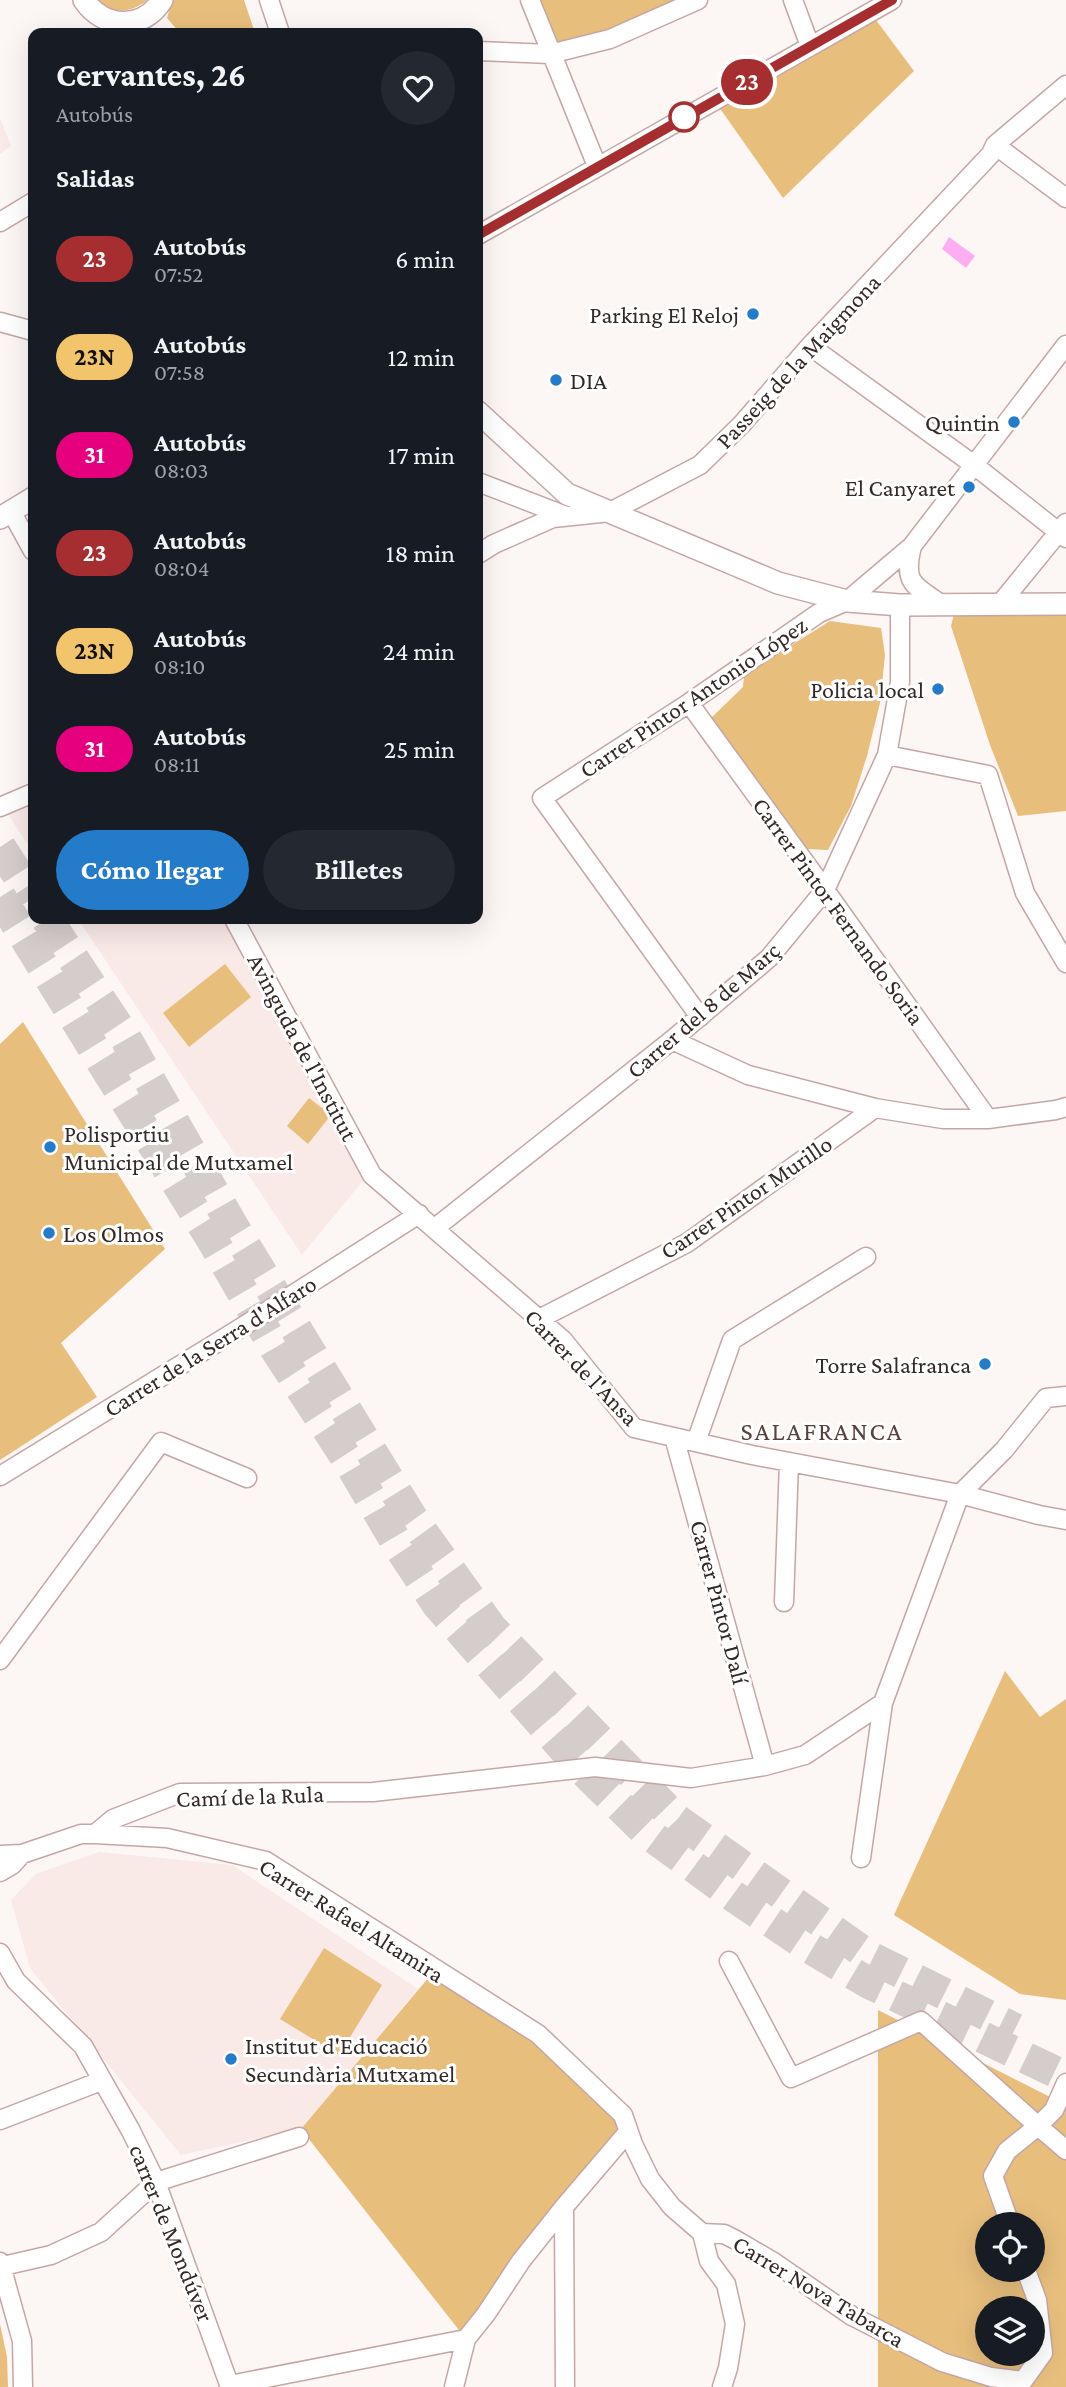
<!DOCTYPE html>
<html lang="es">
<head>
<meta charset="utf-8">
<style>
	:root { --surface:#171b24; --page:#242831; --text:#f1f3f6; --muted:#9ea1a6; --accent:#247bc9 }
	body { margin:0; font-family:"Crimson Pro",serif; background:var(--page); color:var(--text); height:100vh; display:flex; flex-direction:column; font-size:26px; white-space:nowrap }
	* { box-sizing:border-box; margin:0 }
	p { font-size:23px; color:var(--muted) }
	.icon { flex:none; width:38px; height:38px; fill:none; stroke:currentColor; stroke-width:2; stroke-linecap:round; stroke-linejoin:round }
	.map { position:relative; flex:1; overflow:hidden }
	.side { position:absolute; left:28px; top:28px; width:455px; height:896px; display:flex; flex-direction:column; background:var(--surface); border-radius:14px; box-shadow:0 7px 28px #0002 }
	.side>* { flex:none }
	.badge { padding:0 14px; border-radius:23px; font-size:24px; line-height:46px }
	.buttons { position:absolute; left:975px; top:2212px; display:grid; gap:14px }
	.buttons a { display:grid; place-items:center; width:70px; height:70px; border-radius:50%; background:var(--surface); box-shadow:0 7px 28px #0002; font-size:35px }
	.map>.badge { position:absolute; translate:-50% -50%; box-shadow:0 0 0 4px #fff }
	h2 { padding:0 28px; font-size:26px; line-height:63px }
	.round { display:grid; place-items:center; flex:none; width:74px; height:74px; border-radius:37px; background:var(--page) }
	.overview { display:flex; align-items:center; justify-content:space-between; height:119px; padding:0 28px }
	h1 { font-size:33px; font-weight:700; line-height:52px }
	.action { display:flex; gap:14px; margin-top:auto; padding:14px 28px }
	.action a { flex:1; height:80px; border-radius:42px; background:var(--accent); color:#fff; font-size:28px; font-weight:700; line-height:80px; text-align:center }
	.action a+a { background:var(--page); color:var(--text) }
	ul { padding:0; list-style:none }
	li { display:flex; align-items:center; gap:21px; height:98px; padding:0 28px }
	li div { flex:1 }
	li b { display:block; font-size:26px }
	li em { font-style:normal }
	li .badge { min-width:77px; font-weight:700; text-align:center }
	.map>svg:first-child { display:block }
</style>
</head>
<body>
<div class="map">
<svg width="1066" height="2387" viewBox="0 0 1066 2387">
	<rect width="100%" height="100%" fill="#fcf6f5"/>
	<path fill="#f9e9e7" d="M 0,118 L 11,146 L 0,154 Z
		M 33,800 L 33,852 L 5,810 Z
		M 78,919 L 230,919 L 366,1177 L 302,1255 Z
		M 99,1852 L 232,1865 L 418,1989 L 301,2129 L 181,2155 L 30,1968 L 11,1900 L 36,1874 Z"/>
	<path fill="#e7be7c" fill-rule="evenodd" d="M 98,0 L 147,0 C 132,13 112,15 98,0 Z
		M 172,0 L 244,0 L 255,33 L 180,33 L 167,18 Z
		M 530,0 L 698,0 L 550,54 Z
		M 870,12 L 914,71 L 783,198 L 714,100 Z
		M 954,614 L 1066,616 L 1066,811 L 1018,816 L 990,745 L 951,626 Z
		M 830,621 L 881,628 L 885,655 L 880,703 L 867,756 L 851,806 L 828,850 L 807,849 L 711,718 L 743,687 L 744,675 Z
		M 225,964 L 251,997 L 189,1047 L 163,1013 Z
		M 23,1022 L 165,1249 L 61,1343 L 97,1397 L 0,1460 L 0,1044 Z
		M 309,1098 L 331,1115 L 308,1144 L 287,1126 Z
		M 1005,1671 L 1040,1717 L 1066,1699 L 1066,2000 L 1020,1994 L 894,1915 Z
		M 324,1948 L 382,1985 L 339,2055 L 280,2019 Z
		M 435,1970 L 538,2034 L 628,2132 L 466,2339 L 301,2129 Z
		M 878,2010 L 1066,2105 L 1066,2387 L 878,2387 ZM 987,2224 L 1032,2224 L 1032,2270 L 987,2270 ZM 987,2308 L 1032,2308 L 1032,2354 L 987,2354 Z
		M 0,2324 L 7,2357 L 8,2387 L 0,2387 Z"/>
	<path fill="#fdaef3" d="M 949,237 L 975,256 L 966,268 L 942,249 Z"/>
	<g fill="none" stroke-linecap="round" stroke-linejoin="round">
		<path stroke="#d4cdcc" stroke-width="32" stroke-dasharray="32 16" stroke-linecap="butt" d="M 0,847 L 33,898
			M 0,897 L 213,1241 L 275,1348 L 351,1465 L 398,1545 L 438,1605 L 580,1767 L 645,1831 L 736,1898 L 812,1949 L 869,1983 L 1066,2077
			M 47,919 L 126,1039 L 232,1225 L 412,1518 L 492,1629 L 677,1820 L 872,1958 L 1015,2029"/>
		<defs>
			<path id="minor" d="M 269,0 L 280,33
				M 530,0 L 597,166
				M 793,0 L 810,46
				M 478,51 L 550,54 L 610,39 L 698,0
				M 995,145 L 1066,198
				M 0,222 L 33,202
				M 478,235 L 892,0
				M 0,322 L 33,331
				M 810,346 L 974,465 L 1066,538
				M 478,482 L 566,516
				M 11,511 L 33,551
				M 912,546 C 903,583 913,585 941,604
				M 478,554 L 494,544 L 553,518 L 610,512 L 700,465 L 742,424 L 810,346 L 991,154 L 995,145 L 1066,85
				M 1000,604 L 1066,523
				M 689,703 L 825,890 L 988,1119
				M 887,755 L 988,775 L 1025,893 L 1066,963
				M 0,807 L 33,793
				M 234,919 L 372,1175 L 563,1340 L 634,1428 L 752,1455 L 960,1494 L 1039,1515 L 1066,1520
				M 700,1017 L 542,798 L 689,703 L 819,613 L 847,601 L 912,546 L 1066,345
				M 672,1040 L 748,1075 L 875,1108 L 943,1119 L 988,1119 L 1056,1110 L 1066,1107
				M 435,1228 L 672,1040 L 769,958 L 825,890 L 887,755 L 900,682 L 900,605
				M 539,1319 L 687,1243 L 875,1108
				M 674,1437 L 765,1766
				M 696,1442 L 732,1340 L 866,1257
				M 0,1476 L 239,1329 L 419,1214
				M 784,1602 L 789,1462
				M 0,1660 L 161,1442 L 247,1478
				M 95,1834 L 113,1819 L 180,1793 L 373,1792 L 595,1767 L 691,1778 L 765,1766 L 805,1755 L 883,1703
				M 0,1855 L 22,1854 L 81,1834 L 95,1834 L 167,1838 L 266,1861 L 538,2034 L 623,2115 L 633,2144 L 650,2179 L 672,2207 L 702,2233 L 724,2234 L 736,2240 L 772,2261 L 852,2316 L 942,2362 L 991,2377 L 1023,2381 L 1043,2353 L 1037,2300 L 1026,2270
				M 861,1858 L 883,1703 L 960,1494 L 1004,1450 L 1046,1398 L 1066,1396
				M 0,1872 L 12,1865 L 22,1854
				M 0,1953 L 16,1981 L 83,2046 L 131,2131 L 156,2182 L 230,2387
				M 729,1961 L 791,2078 L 921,2021 L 1038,2126 L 1054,2110 L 1066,2083
				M 0,2120 L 101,2081
				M 1010,2224 L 993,2176 L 1007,2151 L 1038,2126 L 1066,2150
				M 702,2233 L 709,2261 L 726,2284 L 735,2324 L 728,2368 L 722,2387
				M 0,2262 L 22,2341 L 23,2387
				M 3,2266 L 51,2255 L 101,2232 L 156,2182 L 299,2137
				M 230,2385 L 466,2339
				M 454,2387 L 466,2339 L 486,2314 L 521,2261 L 564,2207
				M 565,2387 L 564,2207 L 628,2132"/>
			<path id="tertiary" d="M 84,0 C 103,29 143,31 162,0
				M 478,412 L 567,494 L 778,583 L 847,601 L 900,605 L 1066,604
				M 0,518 L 33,498"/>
		</defs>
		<use href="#minor" stroke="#c4a7a5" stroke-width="21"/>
		<use href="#tertiary" stroke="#c4a7a5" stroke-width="24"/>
		<use href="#minor" stroke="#fff" stroke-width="18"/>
		<use href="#tertiary" stroke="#fff" stroke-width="21"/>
	</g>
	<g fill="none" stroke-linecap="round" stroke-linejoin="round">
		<defs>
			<path id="line" d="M 478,235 L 892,0"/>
		</defs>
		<use href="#line" stroke="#fff" stroke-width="16"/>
		<use href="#line" stroke="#a72e30" stroke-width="10"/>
	</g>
	<circle fill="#fff" stroke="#a72e30" stroke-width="3.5" cx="684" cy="117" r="14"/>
	<g fill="#247bc9" stroke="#fff" stroke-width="2.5">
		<circle cx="753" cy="314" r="7"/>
		<circle cx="556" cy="380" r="7"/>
		<circle cx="1014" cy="422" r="7"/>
		<circle cx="969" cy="487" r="7"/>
		<circle cx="938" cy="689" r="7"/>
		<circle cx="50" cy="1147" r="7"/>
		<circle cx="49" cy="1233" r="7"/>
		<circle cx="985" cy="1364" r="7"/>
		<circle cx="231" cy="2059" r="7"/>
	</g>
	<g text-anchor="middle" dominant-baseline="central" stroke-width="6" stroke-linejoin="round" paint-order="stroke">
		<g font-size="24" fill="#342927" stroke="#fff" text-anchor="end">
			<text x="739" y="314">Parking El Reloj</text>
			<text x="570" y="380" text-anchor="start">DIA</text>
			<text x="1000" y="422">Quintin</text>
			<text x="955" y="487">El Canyaret</text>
			<text x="924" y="689">Policia local</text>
			<text x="64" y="1133" text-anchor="start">Polisportiu<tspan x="64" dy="28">Municipal de Mutxamel</tspan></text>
			<text x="63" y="1233" text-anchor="start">Los Olmos</text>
			<text x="971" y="1364">Torre Salafranca</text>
			<text x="245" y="2045" text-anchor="start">Institut d'Educació<tspan x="245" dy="28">Secundària Mutxamel</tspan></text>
		</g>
		<g font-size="24" fill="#342927" stroke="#fff">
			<text transform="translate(798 361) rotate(-47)">Passeig de la Maigmona</text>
			<text transform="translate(693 697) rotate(-34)">Carrer Pintor Antonio López</text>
			<text transform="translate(839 911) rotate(54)">Carrer Pintor Fernando Soria</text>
			<text transform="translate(703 1010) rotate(-41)">Carrer del 8 de Març</text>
			<text transform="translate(303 1047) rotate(62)">Avinguda de l'Institut</text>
			<text transform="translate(746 1197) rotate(-34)">Carrer Pintor Murillo</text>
			<text transform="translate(210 1346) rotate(-32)">Carrer de la Serra d'Alfaro</text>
			<text transform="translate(582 1367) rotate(46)">Carrer de l'Ansa</text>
			<text transform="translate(720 1602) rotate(75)">Carrer Pintor Dalí</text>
			<text transform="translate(250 1796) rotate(-2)">Camí de la Rula</text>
			<text transform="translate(352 1920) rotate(32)">Carrer Rafael Altamira</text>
			<text transform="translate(172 2233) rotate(68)">carrer de Mondúver</text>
			<text transform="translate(819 2291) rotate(31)">Carrer Nova Tabarca</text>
		</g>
		<g font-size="26" letter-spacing="2" fill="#58413e" stroke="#fff">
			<text x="822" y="1431">SALAFRANCA</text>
		</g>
	</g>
</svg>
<div class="buttons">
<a><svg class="icon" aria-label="locate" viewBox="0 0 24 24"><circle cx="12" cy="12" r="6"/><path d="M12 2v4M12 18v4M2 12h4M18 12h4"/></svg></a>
<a><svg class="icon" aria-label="layers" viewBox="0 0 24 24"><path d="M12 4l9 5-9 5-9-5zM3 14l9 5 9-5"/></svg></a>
</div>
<b class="badge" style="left:747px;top:82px;background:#a72e30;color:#fff">23</b>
<section class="side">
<div class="overview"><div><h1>Cervantes, 26</h1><p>Autobús</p></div><a class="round"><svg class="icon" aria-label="heart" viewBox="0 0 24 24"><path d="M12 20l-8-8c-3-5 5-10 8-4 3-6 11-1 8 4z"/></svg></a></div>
<h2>Salidas</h2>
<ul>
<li><span class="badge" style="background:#a72e30;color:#fff">23</span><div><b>Autobús</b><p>07:52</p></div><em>6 min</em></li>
<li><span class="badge" style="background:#f2c46c;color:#111">23N</span><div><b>Autobús</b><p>07:58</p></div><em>12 min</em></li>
<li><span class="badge" style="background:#e6007e;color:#fff">31</span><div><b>Autobús</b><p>08:03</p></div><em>17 min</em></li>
<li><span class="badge" style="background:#a72e30;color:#fff">23</span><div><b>Autobús</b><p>08:04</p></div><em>18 min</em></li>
<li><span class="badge" style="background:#f2c46c;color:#111">23N</span><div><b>Autobús</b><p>08:10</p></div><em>24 min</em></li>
<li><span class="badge" style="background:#e6007e;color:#fff">31</span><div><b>Autobús</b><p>08:11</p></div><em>25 min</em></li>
</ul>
<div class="action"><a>Cómo llegar</a><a>Billetes</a></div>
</section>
</div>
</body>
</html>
